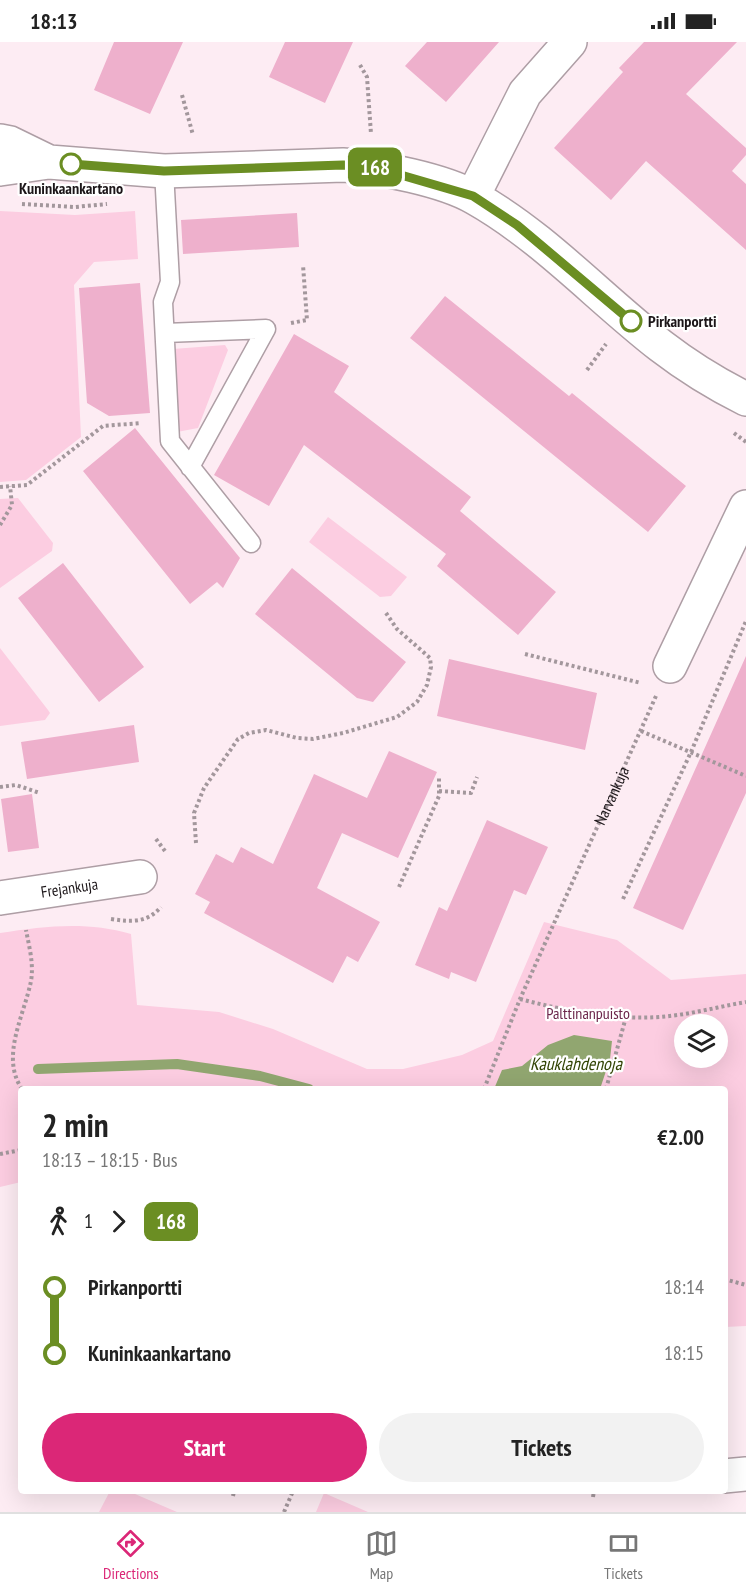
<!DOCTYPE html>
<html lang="en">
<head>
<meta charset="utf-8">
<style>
	:root { --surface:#fff; --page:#f2f2f2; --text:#222; --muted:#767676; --line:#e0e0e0; --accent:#db2777 }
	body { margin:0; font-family:"PT Sans Narrow",sans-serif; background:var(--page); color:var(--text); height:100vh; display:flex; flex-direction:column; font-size:22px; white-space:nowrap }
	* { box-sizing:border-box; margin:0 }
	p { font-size:20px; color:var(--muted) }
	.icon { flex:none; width:33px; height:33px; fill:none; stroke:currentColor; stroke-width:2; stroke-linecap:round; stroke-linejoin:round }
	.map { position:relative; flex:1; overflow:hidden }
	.drawer { position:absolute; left:18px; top:1044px; width:710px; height:408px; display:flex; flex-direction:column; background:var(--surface); border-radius:6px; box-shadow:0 6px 24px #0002 }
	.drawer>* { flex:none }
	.badge { padding:0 12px; border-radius:9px; font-size:21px; line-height:39px }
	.controls { position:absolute; left:674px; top:972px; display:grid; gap:12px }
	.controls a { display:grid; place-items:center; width:54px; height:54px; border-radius:50%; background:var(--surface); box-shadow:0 6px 24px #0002; font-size:30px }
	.map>.badge { position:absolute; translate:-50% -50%; box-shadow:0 0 0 3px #fff }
	.legs { display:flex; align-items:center; gap:9px; height:66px; padding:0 24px; font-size:20px }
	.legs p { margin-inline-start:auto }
	.summary { display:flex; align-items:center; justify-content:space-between; height:102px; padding:0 24px }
	h1 { font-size:33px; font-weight:600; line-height:45px }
	.cta { display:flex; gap:12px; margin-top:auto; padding:12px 24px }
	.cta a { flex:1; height:69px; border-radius:36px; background:var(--accent); color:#fff; font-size:24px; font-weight:600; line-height:69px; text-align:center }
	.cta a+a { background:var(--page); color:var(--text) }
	ul { padding:0 24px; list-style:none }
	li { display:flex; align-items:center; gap:21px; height:66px; font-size:22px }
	li i { display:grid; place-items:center; width:9px; height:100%; margin:0 8px; background:currentColor }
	li i::after { content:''; width:15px; height:15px; margin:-8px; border:4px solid; border-radius:50%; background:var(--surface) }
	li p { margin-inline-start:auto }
	li:first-child i { background:linear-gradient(#0000 50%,currentColor 0) }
	li:last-child i { background:linear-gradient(currentColor 50%,#0000 0) }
	.status { display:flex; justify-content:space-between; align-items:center; height:42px; padding:0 30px; background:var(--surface); direction:ltr }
	.status svg { height:16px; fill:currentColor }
	.tab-bar { display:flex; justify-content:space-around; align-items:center; height:84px; border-top:2px solid var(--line); background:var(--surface); font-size:16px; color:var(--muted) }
	.tab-bar a { display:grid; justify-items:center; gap:3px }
	.tab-bar .current { color:var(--accent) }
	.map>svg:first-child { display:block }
</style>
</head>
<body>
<div class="status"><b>18:13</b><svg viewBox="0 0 49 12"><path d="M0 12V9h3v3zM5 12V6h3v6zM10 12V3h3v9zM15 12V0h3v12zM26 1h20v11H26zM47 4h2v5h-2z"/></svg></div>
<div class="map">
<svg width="746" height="1470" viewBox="0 0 746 1470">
	<rect width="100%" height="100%" fill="#fdecf3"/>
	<path fill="#fccde1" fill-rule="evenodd" d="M 0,169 L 75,173 L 135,169 L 138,217 L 94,220 L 74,243 L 81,395 L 26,438 L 0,440 Z
		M 225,303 L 228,308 L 198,386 L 177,390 L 173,307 Z
		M 18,456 L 53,501 L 52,509 L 0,546 L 0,457 Z
		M 328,475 L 407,535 L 391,554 L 380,555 L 309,500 Z
		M 0,606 L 48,668 L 50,671 L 45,678 L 0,684 Z
		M 544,880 L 617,898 L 671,938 L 746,932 L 746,1284 L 725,1285 L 724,1047 L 21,1047 L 21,1140 L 0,1145 L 0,891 C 45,884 87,879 131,892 L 137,963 L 219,970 L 273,987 L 367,1027 L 403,1027 L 462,1013 L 493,999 ZM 684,982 L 717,982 L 717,1016 L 684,1016 Z
		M 110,1449 L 128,1449 L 177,1470 L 99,1470 Z
		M 324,1451 L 368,1470 L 316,1470 Z"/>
	<path fill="#91a670" d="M 574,993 L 612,999 L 610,1017 L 600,1047 L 494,1047 L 502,1028 L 522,1024 L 548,1003 Z"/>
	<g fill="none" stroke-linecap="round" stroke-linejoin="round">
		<path stroke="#91a670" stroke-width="10" d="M 38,1027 L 177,1022 L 260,1034 L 309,1047"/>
	</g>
	<path fill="#eeb0cc" d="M 114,0 L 183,0 L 150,72 L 94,48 Z
		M 285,0 L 353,0 L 325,61 L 269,35 Z
		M 427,0 L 499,0 L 446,60 L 405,24 Z
		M 644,0 L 737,0 L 686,52 L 746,106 L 746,113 L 732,129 L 746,142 L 746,208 L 646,119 L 611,158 L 554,106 L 623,30 L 619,26 Z
		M 297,171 L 299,205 L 183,212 L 181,178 Z
		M 140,241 L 150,371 L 109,374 L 87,361 L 79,246 Z
		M 445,254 L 569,354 L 572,351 L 686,444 L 648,490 L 410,296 Z
		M 294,292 L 349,324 L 334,350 L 471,455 L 460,469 L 556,550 L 518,593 L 437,524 L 446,512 L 304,403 L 269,464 L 214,433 Z
		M 135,386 L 240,516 L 223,546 L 217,540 L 190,562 L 83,429 Z
		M 63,521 L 144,625 L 99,660 L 18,556 Z
		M 292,526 L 406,620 L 373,660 L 357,656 L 255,572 Z
		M 746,614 L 746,751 L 683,888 L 633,866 Z
		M 449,617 L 597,651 L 585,708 L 437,674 Z
		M 134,683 L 139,720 L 27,737 L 21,700 Z
		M 389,709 L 437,730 L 398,816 L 342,791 L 317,846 L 380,880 L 358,920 L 347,914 L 333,941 L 204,871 L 210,860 L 195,852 L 216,812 L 233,821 L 241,805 L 273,822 L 314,732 L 367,756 Z
		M 32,752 L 39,806 L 8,810 L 1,757 Z
		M 487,778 L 548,805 L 526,853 L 514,848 L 476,940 L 451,930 L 449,937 L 415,923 L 439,865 L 447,869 Z"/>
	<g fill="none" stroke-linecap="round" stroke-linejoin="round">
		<defs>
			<path id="lane" d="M 164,129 L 170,240 L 163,260 L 170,399 L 251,501
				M 165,291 L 266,287 L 190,425"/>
			<g id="street">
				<path d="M 473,154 L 525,51 L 570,0"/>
				<path d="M 670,624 L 746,465"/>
				<path id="s2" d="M 0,856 L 140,835"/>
				<path d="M 724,1434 L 746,1432"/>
			</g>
			<path id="secondary" d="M 0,99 L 10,101 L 49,120
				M 0,127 L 49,120 L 164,129 L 343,123 C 379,125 444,138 475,156 C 544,195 599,256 661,304 C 687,324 716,342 746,357"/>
		</defs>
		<use href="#lane" stroke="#ae9ea5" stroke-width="21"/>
		<use href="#street" stroke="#ae9ea5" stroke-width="36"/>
		<use href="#secondary" stroke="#ae9ea5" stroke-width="36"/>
		<g stroke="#a3979c" stroke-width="4" stroke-dasharray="3 3" stroke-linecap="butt">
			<path d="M 360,23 L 367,35 L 371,92"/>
			<path d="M 182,53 L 193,93"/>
			<path d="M 22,162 L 75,165 L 107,162"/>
			<path d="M 291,281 L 307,278 L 303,223"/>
			<path d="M 587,328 L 606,302"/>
			<path d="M 734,391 L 746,400"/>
			<path d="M 0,445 L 27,443 L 103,384 L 141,381"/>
			<path d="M 0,483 L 12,463 L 10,444"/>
			<path d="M 525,612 L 641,641"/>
			<path d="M 641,689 L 746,734"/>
			<path d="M 0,745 L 16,743 L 40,751"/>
			<path d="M 439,749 L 471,751 L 477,735"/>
			<path d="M 156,797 L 165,809"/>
			<path d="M 196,801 L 194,771 L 204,746 L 238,697 L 249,691 L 266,688 L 297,696 L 313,697 L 343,691 L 397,675 L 417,660 L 427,643 L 431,625 L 430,616 L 397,587 L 386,571"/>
			<path d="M 399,845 L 439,754 L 439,734"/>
			<path d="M 623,857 L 691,710 L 746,579"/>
			<path d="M 111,877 C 131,880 147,881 161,865"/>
			<path d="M 520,957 C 566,969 611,978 659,975 C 688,973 717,965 746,960"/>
			<path d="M 22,1047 C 0,1015 24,974 31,939 C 34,922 29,904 26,888"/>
			<path id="s1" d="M 484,1047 L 520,957 L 656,654"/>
			<path d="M 606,1047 L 626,975"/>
			<path d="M 0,1112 L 21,1108"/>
			<path d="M 724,1237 L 746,1243"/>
			<path d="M 233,1454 L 234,1449"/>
			<path d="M 593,1455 L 594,1449"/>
			<path d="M 284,1470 L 293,1449"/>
		</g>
		<use href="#lane" stroke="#fff" stroke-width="18"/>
		<use href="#street" stroke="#fff" stroke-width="33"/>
		<use href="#secondary" stroke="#fff" stroke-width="33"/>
	</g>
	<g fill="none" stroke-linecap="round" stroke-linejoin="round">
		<defs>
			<path id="line-1" d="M 71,122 L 164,129 L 343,123 L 370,124 L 473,154 L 517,183 L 631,279"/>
		</defs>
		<use href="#line-1" stroke="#fff" stroke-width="14"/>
		<use href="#line-1" stroke="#6b8e23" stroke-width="9"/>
	</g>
	<g fill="#fff" stroke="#6b8e23" stroke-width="3">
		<circle cx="71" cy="122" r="10"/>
		<circle cx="631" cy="279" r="10"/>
	</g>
	<g text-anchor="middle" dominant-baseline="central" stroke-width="4.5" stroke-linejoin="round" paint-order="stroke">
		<g font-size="16" font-weight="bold" fill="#1c1619" stroke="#fff">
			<text x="71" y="146">Kuninkaankartano</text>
			<text x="648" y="279" text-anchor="start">Pirkanportti</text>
		</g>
		<g font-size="16" fill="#1c1619" stroke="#fff">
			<text stroke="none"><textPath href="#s1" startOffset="320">Narvankuja</textPath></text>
			<text stroke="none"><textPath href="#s2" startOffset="70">Frejankuja</textPath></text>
		</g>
		<g font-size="16" fill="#6b254a" stroke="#fff">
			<text x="588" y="971">Palttinanpuisto</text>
		</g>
		<g font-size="18" font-style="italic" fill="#334506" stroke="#fff">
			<text x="576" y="1021">Kauklahdenoja</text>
		</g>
	</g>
</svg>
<div class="controls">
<a><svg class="icon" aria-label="layers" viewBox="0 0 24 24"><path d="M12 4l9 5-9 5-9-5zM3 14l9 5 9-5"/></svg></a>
</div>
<b class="badge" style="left:375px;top:125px;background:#6b8e23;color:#fff">168</b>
<section class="drawer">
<div class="summary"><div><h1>2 min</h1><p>18:13 – 18:15 · Bus</p></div><b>€2.00</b></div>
<div class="legs"><svg class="icon" aria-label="walk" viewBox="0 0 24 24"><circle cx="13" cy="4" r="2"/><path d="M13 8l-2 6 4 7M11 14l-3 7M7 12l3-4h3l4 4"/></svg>1<svg class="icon" aria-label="forward" viewBox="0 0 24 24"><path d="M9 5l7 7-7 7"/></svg><b class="badge" style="background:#6b8e23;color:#fff">168</b></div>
<ul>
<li><i style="color:#6b8e23"></i><b>Pirkanportti</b><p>18:14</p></li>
<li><i style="color:#6b8e23"></i><b>Kuninkaankartano</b><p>18:15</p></li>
</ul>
<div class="cta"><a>Start</a><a>Tickets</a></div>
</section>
</div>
<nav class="tab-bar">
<a class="current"><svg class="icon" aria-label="directions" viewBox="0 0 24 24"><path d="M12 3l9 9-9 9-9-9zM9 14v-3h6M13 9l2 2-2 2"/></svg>Directions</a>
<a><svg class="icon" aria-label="map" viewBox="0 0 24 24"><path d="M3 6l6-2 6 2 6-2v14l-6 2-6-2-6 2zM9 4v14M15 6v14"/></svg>Map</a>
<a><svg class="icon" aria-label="tickets" viewBox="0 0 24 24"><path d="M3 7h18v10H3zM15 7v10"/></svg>Tickets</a>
</nav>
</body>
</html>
